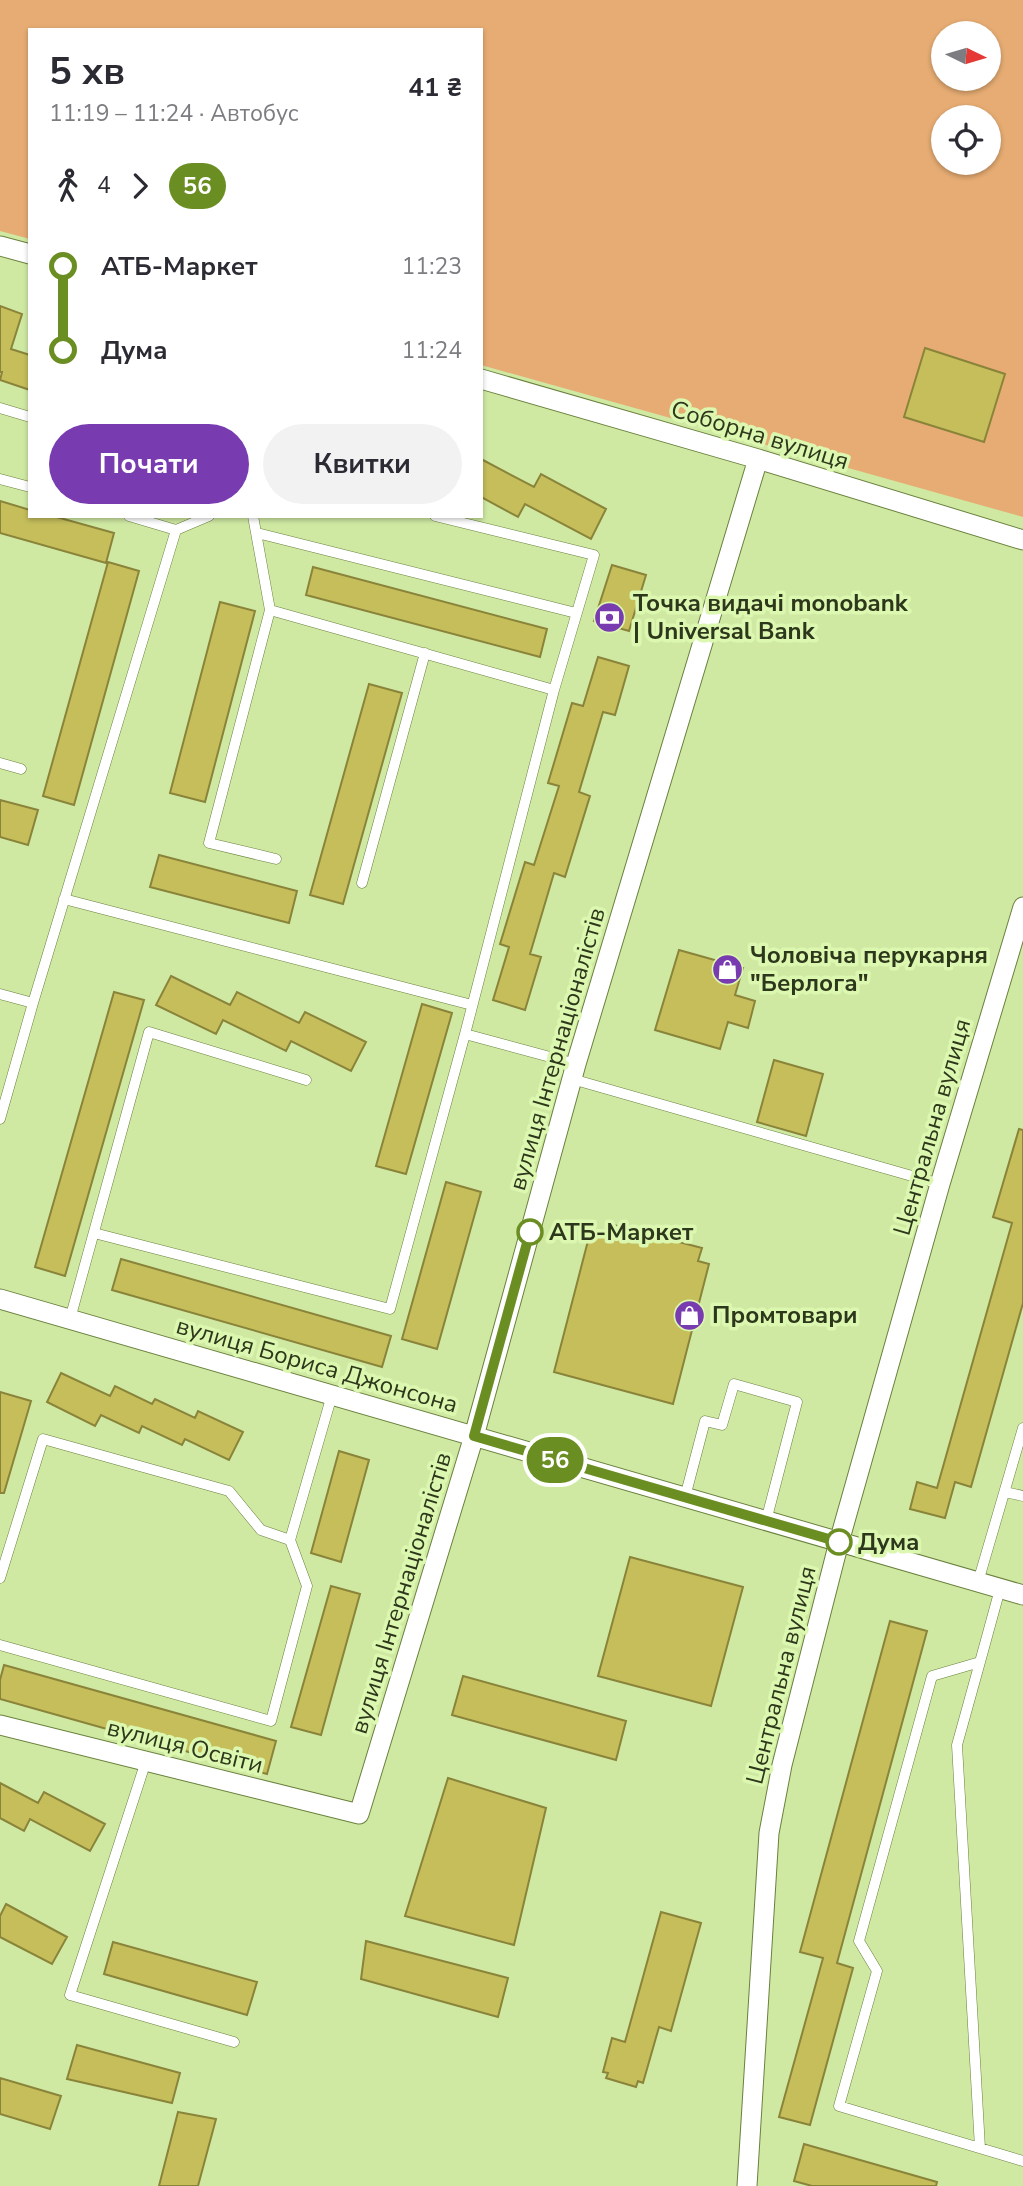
<!DOCTYPE html>
<html lang="uk">
<head>
<meta charset="utf-8">
<style>
	:root { --surface:#fff; --page:#f2f2f3; --text:#2b2b33; --muted:#7c7c81; --accent:#793bb0 }
	body { margin:0; font-family:"Nunito Sans",sans-serif; background:var(--page); color:var(--text); height:100vh; display:flex; flex-direction:column; font-size:26px; white-space:nowrap }
	* { box-sizing:border-box; margin:0 }
	p { font-size:23px; color:var(--muted) }
	.icon { flex:none; width:38px; height:38px; fill:none; stroke:currentColor; stroke-width:2; stroke-linecap:round; stroke-linejoin:round }
	.map { position:relative; flex:1; overflow:hidden }
	.sheet { position:absolute; left:28px; top:28px; width:455px; height:490px; display:flex; flex-direction:column; background:var(--surface); border-radius:0px; box-shadow:0 2px 5px #0004 }
	.sheet>* { flex:none }
	.badge { padding:0 14px; border-radius:23px; font-size:24px; line-height:46px }
	.needle { width:46px; rotate:95deg }
	.fabs { position:absolute; left:931px; top:21px; display:grid; gap:14px }
	.fabs a { display:grid; place-items:center; width:70px; height:70px; border-radius:50%; background:var(--surface); box-shadow:0 2px 5px #0004; font-size:35px }
	.map>.badge { position:absolute; translate:-50% -50%; box-shadow:0 0 0 4px #fff }
	.legs { display:flex; align-items:center; gap:10px; height:77px; padding:0 21px; font-size:23px }
	.legs p { margin-inline-start:auto }
	.summary { display:flex; align-items:center; justify-content:space-between; height:119px; padding:0 21px }
	h1 { font-size:38px; font-weight:700; line-height:52px }
	.button { display:flex; gap:14px; margin-top:auto; padding:14px 21px }
	.button a { flex:1; height:80px; border-radius:42px; background:var(--accent); color:#fff; font-size:28px; font-weight:700; line-height:80px; text-align:center }
	.button a+a { background:var(--page); color:var(--text) }
	ul { padding:0 21px; list-style:none }
	li { display:flex; align-items:center; gap:24px; height:84px; font-size:26px }
	li i { display:grid; place-items:center; width:10px; height:100%; margin:0 9px; background:currentColor }
	li i::after { content:''; width:18px; height:18px; margin:-9px; border:5px solid; border-radius:50%; background:var(--surface) }
	li p { margin-inline-start:auto }
	li:first-child i { background:linear-gradient(#0000 50%,currentColor 0) }
	li:last-child i { background:linear-gradient(currentColor 50%,#0000 0) }
	.map>svg:first-child { display:block }
</style>
</head>
<body>
<div class="map">
<svg width="1023" height="2186" viewBox="0 0 1023 2186">
	<rect width="100%" height="100%" fill="#cfe9a3"/>
	<path fill="#e6ac73" fill-rule="evenodd" d="M 0,0 L 1023,0 L 1023,517 L 481,365 L 481,30 L 30,30 L 30,239 L 0,231 ZM 943,33 L 989,33 L 989,79 L 943,79 ZM 943,117 L 989,117 L 989,163 L 943,163 Z"/>
	<path fill="#c5be5b" stroke="#8a843a" stroke-width="2" d="M 0,306 L 22,314 L 11,349 L 30,355 L 30,390 L 0,380 L 2,372 L 0,372 Z
		M 925,348 L 1005,374 L 984,442 L 904,417 Z
		M 481,459 L 534,487 L 541,474 L 606,509 L 591,539 L 525,504 L 518,517 L 481,497 Z
		M 0,501 L 30,510 L 30,516 L 53,516 L 114,533 L 106,563 L 0,533 Z
		M 108,562 L 139,571 L 74,805 L 43,796 Z
		M 612,565 L 646,575 L 629,631 L 594,621 Z
		M 313,567 L 547,629 L 540,657 L 306,595 Z
		M 220,602 L 255,611 L 205,802 L 170,793 Z
		M 598,657 L 629,666 L 615,715 L 603,712 L 579,792 L 590,796 L 565,877 L 554,873 L 530,954 L 541,957 L 525,1010 L 493,1000 L 509,947 L 500,944 L 525,862 L 534,865 L 559,786 L 548,783 L 572,703 L 583,706 Z
		M 369,684 L 402,693 L 343,904 L 310,895 Z
		M 0,800 L 38,810 L 28,845 L 0,837 Z
		M 159,855 L 297,891 L 289,923 L 150,887 Z
		M 679,950 L 743,968 L 735,995 L 755,1001 L 748,1028 L 728,1022 L 720,1049 L 655,1030 Z
		M 171,976 L 230,1005 L 237,992 L 299,1023 L 305,1012 L 366,1042 L 351,1071 L 291,1041 L 286,1051 L 223,1020 L 216,1034 L 156,1005 Z
		M 114,992 L 144,1000 L 65,1276 L 35,1267 Z
		M 422,1004 L 452,1013 L 406,1174 L 376,1166 Z
		M 774,1060 L 823,1074 L 806,1136 L 757,1122 Z
		M 1019,1129 L 1023,1130 L 1023,1303 L 971,1487 L 955,1482 L 945,1518 L 910,1509 L 917,1482 L 937,1488 L 1012,1223 L 993,1217 Z
		M 446,1182 L 481,1192 L 437,1349 L 402,1339 Z
		M 610,1224 L 702,1248 L 698,1261 L 709,1264 L 673,1404 L 554,1372 L 590,1233 L 607,1237 Z
		M 121,1259 L 391,1336 L 382,1367 L 112,1290 Z
		M 61,1373 L 110,1396 L 115,1386 L 152,1404 L 155,1399 L 195,1418 L 198,1411 L 243,1432 L 229,1460 L 185,1439 L 182,1445 L 142,1426 L 139,1433 L 101,1415 L 95,1426 L 47,1402 Z
		M 0,1392 L 31,1401 L 4,1493 L 0,1493 Z
		M 339,1451 L 369,1460 L 341,1562 L 311,1553 Z
		M 630,1557 L 743,1587 L 711,1706 L 598,1676 Z
		M 331,1586 L 360,1594 L 321,1735 L 291,1727 Z
		M 890,1621 L 927,1631 L 837,1963 L 853,1968 L 810,2125 L 779,2117 L 823,1958 L 800,1952 Z
		M 4,1665 L 276,1741 L 267,1774 L 0,1699 L 0,1680 Z
		M 463,1676 L 626,1721 L 616,1760 L 452,1715 Z
		M 448,1778 L 546,1808 L 514,1945 L 405,1916 Z
		M 0,1783 L 38,1803 L 44,1792 L 105,1824 L 90,1851 L 30,1819 L 24,1831 L 0,1818 Z
		M 6,1904 L 67,1937 L 52,1964 L 0,1937 L 0,1916 Z
		M 661,1912 L 701,1923 L 671,2031 L 659,2027 L 643,2083 L 638,2081 L 636,2087 L 606,2078 L 608,2073 L 603,2072 L 612,2038 L 625,2042 Z
		M 366,1941 L 508,1978 L 498,2017 L 361,1979 Z
		M 113,1942 L 257,1982 L 247,2015 L 104,1974 Z
		M 77,2045 L 180,2073 L 172,2103 L 67,2079 Z
		M 0,2078 L 61,2096 L 50,2129 L 0,2114 Z
		M 178,2112 L 216,2119 L 198,2186 L 159,2186 Z
		M 804,2144 L 937,2182 L 936,2186 L 812,2186 L 794,2181 Z"/>
	<g fill="none" stroke-linecap="round" stroke-linejoin="round">
		<defs>
			<path id="service" d="M 0,408 L 30,417
				M 0,479 L 30,487
				M 129,516 L 176,530 L 209,516
				M 253,516 L 270,610 L 209,843 L 276,859
				M 257,533 L 576,613
				M 270,610 L 554,690
				M 0,763 L 21,769
				M 362,883 L 425,653
				M 64,899 L 472,1005
				M 0,994 L 33,1003
				M 465,1034 L 576,1064
				M 572,1079 L 940,1184
				M 0,1119 L 33,1003 L 176,530
				M 94,1233 L 390,1309 L 465,1034 L 554,690 L 594,555 L 435,516
				M 70,1319 L 149,1032 L 306,1080
				M 1005,1492 L 1023,1496
				M 685,1497 L 705,1421 L 722,1425 L 734,1384 L 797,1402 L 766,1521
				M 290,1540 L 332,1395
				M 0,1578 L 43,1439 L 229,1491 L 261,1530 L 290,1540 L 307,1586 L 271,1721 L 0,1645
				M 978,1582 L 1023,1428
				M 1000,1589 L 980,1662 L 932,1676 L 859,1941 L 877,1971 L 839,2106 L 1023,2161
				M 980,1662 L 957,1745 L 980,2148
				M 146,1761 L 70,1995 L 234,2042"/>
			<path id="minor" d="M 0,246 L 30,254
				M 481,379 L 758,459 L 1023,540
				M 0,1299 L 1023,1595
				M 0,1725 L 359,1814 L 474,1436 L 576,1064 L 758,459
				M 747,2186 L 769,1833 L 782,1765 L 839,1542 L 940,1184 L 1023,907"/>
		</defs>
		<use href="#service" stroke="#6a813e" stroke-width="11"/>
		<use href="#minor" stroke="#6a813e" stroke-width="21"/>
		<use href="#service" stroke="#fff" stroke-width="10"/>
		<use href="#minor" stroke="#fff" stroke-width="19"/>
	</g>
	<g fill="none" stroke-linecap="round" stroke-linejoin="round">
		<defs>
			<path id="line-1" d="M 530,1232 L 474,1436 L 839,1542"/>
		</defs>
		<use href="#line-1" stroke="#fff" stroke-width="16"/>
		<use href="#line-1" stroke="#6b8e23" stroke-width="10"/>
	</g>
	<defs>
		<symbol id="bank-disc" viewBox="-11 -11 22 22"><circle r="9.5" fill="#793bb0" stroke="#dcf7b0"/><path d="M-6-4H6V4H-6ZM0-2.3a2.3 2.3 0 1 0 0 4.6a2.3 2.3 0 1 0 0-4.6Z" fill="#fff"/></symbol>
		<symbol id="shop-disc" viewBox="-11 -11 22 22"><circle r="9.5" fill="#793bb0" stroke="#dcf7b0"/><path d="M-5-2.5h2.3a2.7 3.5 0 0 1 5.4 0H5L5.5 6h-11ZM-1.5-2.5h3a1.5 2.3 0 0 0-3 0Z" fill="#fff"/></symbol>
	</defs>
	<g fill-rule="evenodd">
		<use href="#bank-disc" x="592" y="600" width="35" height="35"/>
		<use href="#shop-disc" x="710" y="952" width="35" height="35"/>
		<use href="#shop-disc" x="672" y="1298" width="35" height="35"/>
	</g>
	<g fill="#fff" stroke="#6b8e23" stroke-width="3.5">
		<circle cx="530" cy="1232" r="12"/>
		<circle cx="839" cy="1542" r="12"/>
	</g>
	<g text-anchor="middle" dominant-baseline="central" stroke-width="7" stroke-linejoin="round" paint-order="stroke">
		<g font-size="24" fill="#2d371b" stroke="#dcf7b0">
			<text transform="translate(760 435) rotate(17)">Соборна вулиця</text>
			<text transform="translate(557 1049) rotate(-74)">вулиця Інтернаціоналістів</text>
			<text transform="translate(932 1127) rotate(-74)">Центральна вулиця</text>
			<text transform="translate(317 1365) rotate(16)">вулиця Бориса Джонсона</text>
			<text transform="translate(401 1593) rotate(-73)">вулиця Інтернаціоналістів</text>
			<text transform="translate(781 1675) rotate(-76)">Центральна вулиця</text>
			<text transform="translate(185 1746) rotate(14)">вулиця Освіти</text>
		</g>
		<g font-size="24" font-weight="bold" fill="#2d371b" stroke="#dcf7b0" text-anchor="start">
			<text x="633" y="603">Точка видачі monobank<tspan x="633" dy="28">| Universal Bank</tspan></text>
			<text x="750" y="955">Чоловіча перукарня<tspan x="750" dy="28">"Берлога"</tspan></text>
			<text x="712" y="1315">Промтовари</text>
		</g>
		<g font-size="24" font-weight="bold" fill="#2d371b" stroke="#dcf7b0" text-anchor="start">
			<text x="549" y="1232">АТБ-Маркет</text>
			<text x="858" y="1542">Дума</text>
		</g>
	</g>
</svg>
<div class="fabs">
<a><svg class="needle" viewBox="-14 -14 28 28"><path d="M0-13l5 13h-10z" fill="#e53935"/><path d="M0 13l5-13h-10z" fill="#7c7c81"/></svg></a>
<a><svg class="icon" aria-label="locate" viewBox="0 0 24 24"><circle cx="12" cy="12" r="6"/><path d="M12 2v4M12 18v4M2 12h4M18 12h4"/></svg></a>
</div>
<b class="badge" style="left:555px;top:1460px;background:#6b8e23;color:#fff">56</b>
<section class="sheet">
<div class="summary"><div><h1>5 хв</h1><p>11:19 – 11:24 · Автобус</p></div><b>41 ₴</b></div>
<div class="legs"><svg class="icon" aria-label="walk" viewBox="0 0 24 24"><circle cx="13" cy="4" r="2"/><path d="M13 8l-2 6 4 7M11 14l-3 7M7 12l3-4h3l4 4"/></svg>4<svg class="icon" aria-label="forward" viewBox="0 0 24 24"><path d="M9 5l7 7-7 7"/></svg><b class="badge" style="background:#6b8e23;color:#fff">56</b></div>
<ul>
<li><i style="color:#6b8e23"></i><b>АТБ-Маркет</b><p>11:23</p></li>
<li><i style="color:#6b8e23"></i><b>Дума</b><p>11:24</p></li>
</ul>
<div class="button"><a>Почати</a><a>Квитки</a></div>
</section>
</div>
</body>
</html>
